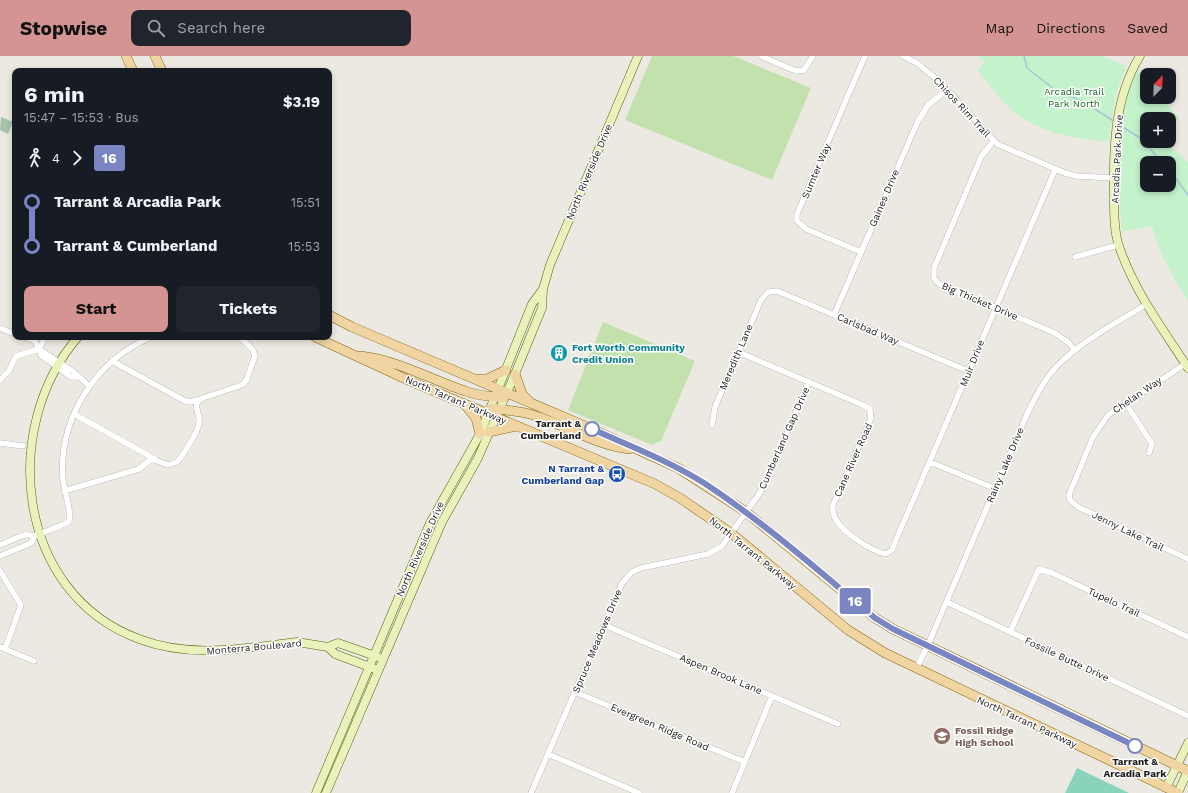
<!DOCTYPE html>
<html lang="en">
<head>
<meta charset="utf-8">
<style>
	:root { --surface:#171b24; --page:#20242c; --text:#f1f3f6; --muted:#9ea1a6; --accent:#d49592 }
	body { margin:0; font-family:"Work Sans",sans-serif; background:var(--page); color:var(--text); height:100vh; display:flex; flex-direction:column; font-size:15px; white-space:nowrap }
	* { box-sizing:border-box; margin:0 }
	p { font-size:13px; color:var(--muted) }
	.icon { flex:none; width:22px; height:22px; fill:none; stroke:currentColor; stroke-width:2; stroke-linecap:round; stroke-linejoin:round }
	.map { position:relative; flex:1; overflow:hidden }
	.sheet { position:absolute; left:12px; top:12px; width:320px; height:272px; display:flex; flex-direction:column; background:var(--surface); border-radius:8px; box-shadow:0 2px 6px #0003 }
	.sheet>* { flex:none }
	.badge { padding:0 8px; border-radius:3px; font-size:14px; line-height:26px }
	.needle { width:26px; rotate:23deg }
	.buttons { position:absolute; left:1140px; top:12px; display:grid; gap:8px }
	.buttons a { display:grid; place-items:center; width:36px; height:36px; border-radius:8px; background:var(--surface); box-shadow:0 2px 6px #0003; font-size:20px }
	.map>.badge { position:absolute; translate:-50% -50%; box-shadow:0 0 0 2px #fff }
	.legs { display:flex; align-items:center; gap:6px; height:44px; padding:0 12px; font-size:13px }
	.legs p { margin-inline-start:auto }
	.head { display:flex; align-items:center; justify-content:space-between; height:68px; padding:0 12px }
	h1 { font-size:22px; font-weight:700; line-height:30px }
	.cta { display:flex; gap:8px; margin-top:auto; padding:8px 12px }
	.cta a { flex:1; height:46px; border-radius:8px; background:var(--accent); color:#111; font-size:16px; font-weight:700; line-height:46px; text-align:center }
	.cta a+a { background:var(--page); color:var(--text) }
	ul { padding:0 12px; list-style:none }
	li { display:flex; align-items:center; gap:14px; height:44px; font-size:15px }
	li i { display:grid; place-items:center; width:6px; height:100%; margin:0 5px; background:currentColor }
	li i::after { content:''; width:10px; height:10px; margin:-5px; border:3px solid; border-radius:50%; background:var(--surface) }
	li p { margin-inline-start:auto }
	li:first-child i { background:linear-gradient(#0000 50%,currentColor 0) }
	li:last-child i { background:linear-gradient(currentColor 50%,#0000 0) }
	header { display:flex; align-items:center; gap:24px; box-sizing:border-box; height:56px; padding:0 20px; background:var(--accent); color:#111 }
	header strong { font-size:19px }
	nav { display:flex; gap:22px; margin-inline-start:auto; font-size:14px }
	.search { width:280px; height:36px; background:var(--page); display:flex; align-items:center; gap:10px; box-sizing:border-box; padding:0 14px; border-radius:8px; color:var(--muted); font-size:15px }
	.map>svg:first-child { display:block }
</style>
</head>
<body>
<header>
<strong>Stopwise</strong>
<div class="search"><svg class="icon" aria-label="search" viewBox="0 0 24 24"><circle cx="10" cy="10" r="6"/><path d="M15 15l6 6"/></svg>Search here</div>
<nav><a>Map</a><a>Directions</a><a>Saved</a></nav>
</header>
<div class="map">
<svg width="1188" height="737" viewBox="0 0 1188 737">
	<rect width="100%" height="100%" fill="#ece9e2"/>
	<path fill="#c2e1ad" d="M 652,0 L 733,0 L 811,32 L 772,124 L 625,64 Z
		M 603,266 L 695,305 L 661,385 L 652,389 L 568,354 Z"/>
	<path fill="#a6c2ad" d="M 1,61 L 13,66 L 8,78 L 0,74 Z"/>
	<path fill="#c3f2cb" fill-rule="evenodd" d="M 978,0 L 1102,0 L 1126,10 L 1115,41 L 1109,85 C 1079,84 1047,78 1021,61 C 1004,50 990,29 977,14 L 985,7 Z
		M 1136,15 L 1147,27 L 1147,41 L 1160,41 L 1179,62 L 1169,74 L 1169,63 L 1147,63 L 1147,85 L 1164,85 L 1188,106 L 1188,245 C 1173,221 1159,198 1152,170 L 1122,176 C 1117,122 1114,65 1136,15 ZM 1147,107 L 1169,107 L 1169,129 L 1147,129 Z"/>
	<path fill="#89d2bc" d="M 1077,712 L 1129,737 L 1065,737 Z"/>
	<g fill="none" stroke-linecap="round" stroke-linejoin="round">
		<path stroke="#a7c7d5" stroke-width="1.5" d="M 1024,0 L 1027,12 L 1055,34 L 1084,46 L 1115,66
			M 1120,69 L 1140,82 L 1163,107
			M 1169,113 L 1188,139"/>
		<defs>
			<path id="street" d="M 761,0 L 796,15 L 804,14 L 813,0
				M 903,0 L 917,7 L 940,26 L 997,88 L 1065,117 L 1076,120 L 1113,122
				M 994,84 L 981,101 L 934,212 L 934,222 L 939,228 L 1055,277 L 1069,287 L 1074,294
				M 861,196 L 806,173 L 797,165 L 797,158 L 865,0
				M 1075,201 L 1118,189
				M 834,259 L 917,67 L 928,49 L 947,34
				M 0,272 L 15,278
				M 25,281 L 35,285 L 41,299 L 71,321 L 77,321
				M 39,293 L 74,316 L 89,330
				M 738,296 L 863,349 L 870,353 L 871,362 L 833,449 C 832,455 833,459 836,464 C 843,476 872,496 886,498 L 892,494 L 896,484 L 1055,114
				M 112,305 L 185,345 L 190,346 L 201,343
				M 1185,308 L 1108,359 L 1093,381 L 1069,439 L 1070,444 L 1078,451 L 1188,503
				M 0,324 L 9,315 L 16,300 L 39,293 L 45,281
				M 1125,346 L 1152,388 L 1149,397
				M 74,358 L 155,403
				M 712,369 L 715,351 L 761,244 L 768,236 L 777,235 L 968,315
				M 0,387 L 23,390
				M 930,406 L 996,433
				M 64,435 L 139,413 L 150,404 L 155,404 L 168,409 L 177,406 C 183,399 198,376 199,367 C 201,357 190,348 203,342 L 242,329 L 246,325 L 255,300 L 253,294 L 240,281
				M 0,489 C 8,486 17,481 25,479 C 29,478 31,480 34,480 C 37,479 66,468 68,466 C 73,460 64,433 63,424 C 58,363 95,305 151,281
				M 0,500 L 31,487 L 35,480
				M 0,515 L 21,549 L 5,593
				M 947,546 L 1188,660
				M 604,569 L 838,668
				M 1010,576 L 1039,513 L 1052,517 L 1188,581
				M 0,591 L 34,605
				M 916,613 L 927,591 L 1028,356 C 1036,340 1044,324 1056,311 C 1081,285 1116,267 1147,248
				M 575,636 L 745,706
				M 548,698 L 639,737
				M 531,737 L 622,527 L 632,516 L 641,512 L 708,498 L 722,490 L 759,438 L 769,420 L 809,325
				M 732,737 L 772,640"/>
			<path id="secondary" d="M 1140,0 C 1114,42 1113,94 1114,142 C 1114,157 1114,176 1119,190 C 1134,235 1163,273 1188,312
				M 78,281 C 0,371 15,537 139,583 C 192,603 243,592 297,586 L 328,591 L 335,598 L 378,614
				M 328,591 L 338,587 L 378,601
				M 1166,732 L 1188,687
				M 316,737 L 430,467 L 480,378 L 532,248 L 543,233 L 550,209 L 638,0
				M 326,737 L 442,466 L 478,402 L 515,318 L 542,252 L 543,233
				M 1178,737 L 1188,714"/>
			<path id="primary" d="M 126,0 L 133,15
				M 155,0 L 162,15
				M 329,259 L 352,271 L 592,373 L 678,412 L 746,456 L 875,562 L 893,573 L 1188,715
				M 315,281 L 410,325 L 655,428 L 680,442 L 731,477 L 848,574 L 885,597 L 1178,737
				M 360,300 C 397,304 430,323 465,335 C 477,340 491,340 504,342
				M 515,318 L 522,338 L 529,345
				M 478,323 L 487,323 L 506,314
				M 466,350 L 476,362 L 480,378
				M 491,352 C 504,354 518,355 530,358 C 564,368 594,389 629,393
				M 489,376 L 516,370"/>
		</defs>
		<use href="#street" stroke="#9d9d9d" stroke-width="6"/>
		<use href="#secondary" stroke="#546411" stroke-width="9"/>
		<use href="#primary" stroke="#826611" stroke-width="10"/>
		<use href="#street" stroke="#fff" stroke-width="5.5"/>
		<use href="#secondary" stroke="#eaf1bb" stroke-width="8"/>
		<use href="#primary" stroke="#f0d5a3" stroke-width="9"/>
	</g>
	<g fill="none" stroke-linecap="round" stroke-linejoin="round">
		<defs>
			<path id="line-1" d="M 592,373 C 630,390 669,405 704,427 C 765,467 820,516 875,562 L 893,573 L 1135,690"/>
		</defs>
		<use href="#line-1" stroke="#fff" stroke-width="9"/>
		<use href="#line-1" stroke="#7986c2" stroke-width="6"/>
	</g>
	<defs>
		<symbol id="building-disc" viewBox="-11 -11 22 22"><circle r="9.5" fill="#0f9aa8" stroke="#fff"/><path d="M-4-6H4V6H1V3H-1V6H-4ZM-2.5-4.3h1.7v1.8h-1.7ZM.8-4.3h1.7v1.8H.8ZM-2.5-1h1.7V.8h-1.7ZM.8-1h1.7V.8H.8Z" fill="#fff"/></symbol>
		<symbol id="bus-disc" viewBox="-11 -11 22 22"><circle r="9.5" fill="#1a4fb4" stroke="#fff"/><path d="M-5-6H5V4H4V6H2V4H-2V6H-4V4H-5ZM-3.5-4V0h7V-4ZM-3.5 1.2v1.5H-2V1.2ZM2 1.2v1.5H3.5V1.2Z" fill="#fff"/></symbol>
		<symbol id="school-disc" viewBox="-11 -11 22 22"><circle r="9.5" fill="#8d6e63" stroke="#fff"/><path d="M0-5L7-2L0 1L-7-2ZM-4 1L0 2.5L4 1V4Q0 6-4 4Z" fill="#fff"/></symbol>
	</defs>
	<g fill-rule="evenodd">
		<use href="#building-disc" x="549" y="287" width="20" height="20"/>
		<use href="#bus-disc" x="607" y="408" width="20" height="20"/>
		<use href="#school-disc" x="932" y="670" width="20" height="20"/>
	</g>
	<g fill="#fff" stroke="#7986c2" stroke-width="2">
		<circle cx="592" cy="373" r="7"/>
		<circle cx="1135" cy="690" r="7"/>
	</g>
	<g text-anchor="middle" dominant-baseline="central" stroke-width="3" stroke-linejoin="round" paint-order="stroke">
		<g font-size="10" fill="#176c25" stroke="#fff">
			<text x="1074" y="35">Arcadia Trail<tspan x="1074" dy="12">Park North</tspan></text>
		</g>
		<g font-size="10" fill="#1c1c1c" stroke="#fff">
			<text transform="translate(962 51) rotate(47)">Chisos Rim Trail</text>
			<text transform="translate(1117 103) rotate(-87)">Arcadia Park Drive</text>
			<text transform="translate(816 115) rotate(-67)">Sumter Way</text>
			<text transform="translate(589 116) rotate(-67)">North Riverside Drive</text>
			<text transform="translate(884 142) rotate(-67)">Gaines Drive</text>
			<text transform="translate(980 245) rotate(23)">Big Thicket Drive</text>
			<text transform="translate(868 273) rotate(23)">Carlsbad Way</text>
			<text transform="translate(736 301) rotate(-67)">Meredith Lane</text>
			<text transform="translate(972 307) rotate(-68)">Muir Drive</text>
			<text transform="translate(1137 339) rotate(-34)">Chelan Way</text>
			<text transform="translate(456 344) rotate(23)">North Tarrant Parkway</text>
			<text transform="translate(784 382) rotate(-66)">Cumberland Gap Drive</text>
			<text transform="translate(853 404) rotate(-66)">Cane River Road</text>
			<text transform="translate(1005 409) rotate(-67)">Rainy Lake Drive</text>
			<text transform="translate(1128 475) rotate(26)">Jenny Lake Trail</text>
			<text transform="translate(420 493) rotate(-66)">North Riverside Drive</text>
			<text transform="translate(753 497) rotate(39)">North Tarrant Parkway</text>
			<text transform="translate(1114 546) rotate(25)">Tupelo Trail</text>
			<text transform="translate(597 585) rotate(-67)">Spruce Meadows Drive</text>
			<text transform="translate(254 591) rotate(-5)">Monterra Boulevard</text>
			<text transform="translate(1067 603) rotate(25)">Fossile Butte Drive</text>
			<text transform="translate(721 618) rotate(23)">Aspen Brook Lane</text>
			<text transform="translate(1027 666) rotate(25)">North Tarrant Parkway</text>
			<text transform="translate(660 671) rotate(23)">Evergreen Ridge Road</text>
		</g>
		<g font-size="10" font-weight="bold" fill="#0d838f" stroke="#fff" text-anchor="start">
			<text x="572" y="291">Fort Worth Community<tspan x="572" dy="12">Credit Union</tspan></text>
		</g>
		<g font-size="10" font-weight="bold" fill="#1c1c1c" stroke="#fff" text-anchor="end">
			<text x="581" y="367">Tarrant &amp;<tspan x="581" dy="12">Cumberland</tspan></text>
			<text x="1135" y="705" text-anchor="middle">Tarrant &amp;<tspan x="1135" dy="12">Arcadia Park</tspan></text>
		</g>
		<g font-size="10" font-weight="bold" fill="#164399" stroke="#fff" text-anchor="end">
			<text x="604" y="412">N Tarrant &amp;<tspan x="604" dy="12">Cumberland Gap</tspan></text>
		</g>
		<g font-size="10" font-weight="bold" fill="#785e54" stroke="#fff" text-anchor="start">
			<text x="955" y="674">Fossil Ridge<tspan x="955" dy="12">High School</tspan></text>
		</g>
	</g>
</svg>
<div class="buttons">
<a><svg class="needle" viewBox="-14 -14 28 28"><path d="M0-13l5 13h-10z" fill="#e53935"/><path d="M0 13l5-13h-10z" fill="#9ea1a6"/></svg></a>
<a>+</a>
<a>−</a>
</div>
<b class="badge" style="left:855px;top:545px;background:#7986c2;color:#fff">16</b>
<section class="sheet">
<div class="head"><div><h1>6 min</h1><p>15:47 – 15:53 · Bus</p></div><b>$3.19</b></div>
<div class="legs"><svg class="icon" aria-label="walk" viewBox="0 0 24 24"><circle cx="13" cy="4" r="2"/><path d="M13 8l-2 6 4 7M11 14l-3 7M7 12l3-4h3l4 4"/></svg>4<svg class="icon" aria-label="forward" viewBox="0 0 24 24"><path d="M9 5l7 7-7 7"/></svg><b class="badge" style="background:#7986c2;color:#fff">16</b></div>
<ul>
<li><i style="color:#7986c2"></i><b>Tarrant &amp; Arcadia Park</b><p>15:51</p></li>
<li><i style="color:#7986c2"></i><b>Tarrant &amp; Cumberland</b><p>15:53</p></li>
</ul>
<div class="cta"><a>Start</a><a>Tickets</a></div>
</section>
</div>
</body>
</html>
